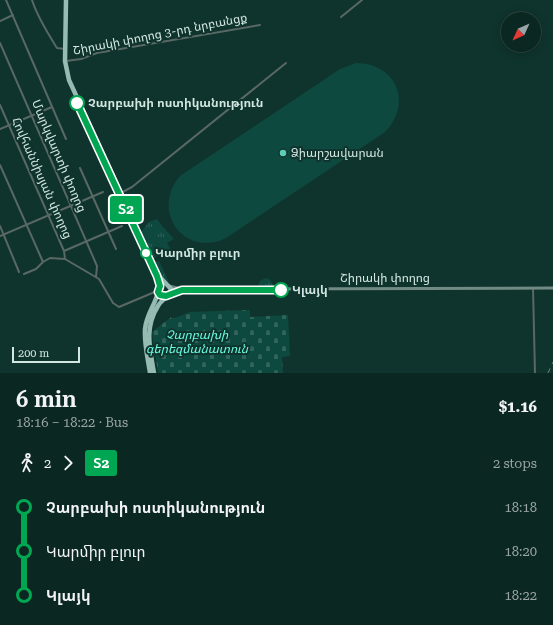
<!DOCTYPE html>
<html lang="en">
<head>
<meta charset="utf-8">
<style>
	:root { --surface:#0b2722; --page:#142f2a; --text:#f1f3f6; --muted:#9aa5a5; --line:#2b4440 }
	body { margin:0; font-family:"Roboto Serif","Noto Sans Armenian",serif; background:var(--page); color:var(--text); height:100vh; display:flex; flex-direction:column; font-size:15px; white-space:nowrap }
	* { box-sizing:border-box; margin:0 }
	p { font-size:13px; color:var(--muted) }
	.icon { flex:none; width:22px; height:22px; fill:none; stroke:currentColor; stroke-width:2; stroke-linecap:round; stroke-linejoin:round }
	.map { position:relative; height:373px; overflow:hidden }
	.details { display:flex; flex-direction:column; background:var(--surface); flex:1 }
	.details>* { flex:none }
	.badge { padding:0 8px; border-radius:3px; font-size:14px; line-height:26px }
	.needle { width:26px; rotate:225deg }
	.tools { position:absolute; left:501px; top:12px; display:grid; gap:8px }
	.tools a { display:grid; place-items:center; width:40px; height:40px; border-radius:50%; background:var(--surface); box-shadow:0 2px 10px #0003,0 0 0 1px var(--line); font-size:20px }
	.scale { position:absolute; left:12px; bottom:10px; width:68px; box-sizing:border-box; padding-left:4px; border:2px solid #d3e7e2; border-top:0; font-size:11px; line-height:14px; white-space:nowrap; color:#d3e7e2; -webkit-text-stroke:3px #0f342d; paint-order:stroke }
	.map>.badge { position:absolute; translate:-50% -50%; box-shadow:0 0 0 2px #fff }
	.legs { display:flex; align-items:center; gap:6px; height:44px; padding:0 16px; font-size:13px }
	.legs p { margin-inline-start:auto }
	.headline { display:flex; align-items:center; justify-content:space-between; height:68px; padding:0 16px }
	h1 { font-size:22px; font-weight:600; line-height:30px }
	ul { padding:0 16px; list-style:none }
	li { display:flex; align-items:center; gap:14px; height:44px; font-size:15px }
	li i { display:grid; place-items:center; width:6px; height:100%; margin:0 5px; background:currentColor }
	li i::after { content:''; width:10px; height:10px; margin:-5px; border:3px solid; border-radius:50%; background:var(--surface) }
	li p { margin-inline-start:auto }
	li:first-child i { background:linear-gradient(#0000 50%,currentColor 0) }
	li:last-child i { background:linear-gradient(currentColor 50%,#0000 0) }
	.map>svg:first-child { display:block }
</style>
</head>
<body>
<div class="map">
<svg width="553" height="373" viewBox="0 0 553 373">
	<defs>
		<pattern id="grass-tufts" width="24" height="20" patternUnits="userSpaceOnUse"><rect width="24" height="20" fill="#0e493f"/><path d="M3 7l-1-3M5 7V3M7 7l1-3M15 17l-1-3M17 17v-4M19 17l1-3" fill="none" stroke="#30635a"/></pattern>
		<pattern id="cemetery-stones" width="16" height="16" patternUnits="userSpaceOnUse"><rect width="16" height="16" fill="#0e493f"/><path d="M2 7V4a2 2 0 0 1 4 0v3zM10 15v-3a2 2 0 0 1 4 0v3z" fill="#30635a"/></pattern>
	</defs>
	<rect width="100%" height="100%" fill="#0f342d"/>
	<path fill="url(#grass-tufts)" d="M 157,219 L 162,226 L 174,239 L 167,243 L 171,250 L 154,258 L 141,232 L 149,222 Z
		M 159,261 L 169,282 L 162,276 L 155,262 Z
		M 266,278 L 270,280 L 274,286 L 258,286 L 260,281 Z"/>
	<path fill="url(#cemetery-stones)" d="M 250,310 L 250,317 L 288,315 L 290,356 L 282,357 L 283,373 L 158,373 L 152,332 L 171,317 L 172,319 L 190,312 Z"/>
	<path fill="#0e493f" d="M 356,63 C 396,63 413,103 385,132 L 226,238 C 184,258 150,211 180,176 L 340,69 Z"/>
	<g fill="none" stroke-linecap="round" stroke-linejoin="round">
		<path stroke="#596865" stroke-width="2" d="M 6,0 L 66,139
			M 32,0 C 37,16 46,30 55,45 L 57,48 L 65,49
			M 341,17 L 362,0
			M 0,21 L 13,15
			M 0,43 L 97,266 L 96,277
			M 66,61 L 81,59 L 97,53 L 260,25
			M 0,105 L 64,251 L 65,259
			M 0,129 L 52,107
			M 0,165 L 43,262
			M 80,168 L 116,249
			M 119,194 L 132,187 L 286,63
			M 0,226 L 19,272
			M 0,236 L 103,192
			M 64,251 L 122,226
			M 24,274 L 36,269 L 43,262 L 50,258 L 65,259 L 99,279 L 113,303 L 119,307 L 157,291
			M 533,288 L 535,373"/>
		<path stroke="#718a84" stroke-width="3" d="M 169,286 L 181,289 L 223,289 L 553,288
			M 169,294 L 183,290"/>
		<path stroke="#95bbb2" stroke-width="4.5" d="M 66,0 L 65,61 L 69,80 L 159,276 L 171,289 C 170,296 161,300 158,306 C 144,328 150,349 154,373
			M 150,373 C 148,359 144,344 145,329 C 147,307 166,296 155,273"/>
		<path stroke="#698780" stroke-width="1" stroke-dasharray="5 5" stroke-linecap="butt" d="M 548,373 L 553,362"/>
	</g>
	<g fill="none" stroke-linecap="round" stroke-linejoin="round">
		<defs>
			<path id="line-1" d="M 77,103 L 157,276 L 160,286 L 158,292 L 160,295 L 166,296 L 182,290 L 281,290"/>
		</defs>
		<use href="#line-1" stroke="#fff" stroke-width="9"/>
		<use href="#line-1" stroke="#00a651" stroke-width="6"/>
	</g>
	<g fill="#fff" stroke="#00a651" stroke-width="2">
		<circle cx="77" cy="103" r="7"/>
		<circle cx="146" cy="253" r="5"/>
		<circle cx="281" cy="290" r="7"/>
	</g>
	<circle fill="#5dceb9" stroke="#0f342d" stroke-width="1.5" cx="283" cy="153" r="4"/>
	<g text-anchor="middle" dominant-baseline="central" stroke-width="4" stroke-linejoin="round" paint-order="stroke">
		<g font-size="12" fill="#d3e7e2" stroke="#0f342d">
			<text transform="translate(160 34) rotate(-11)">Շիրակի փողոց 3-րդ նրբանցք</text>
			<text transform="translate(59 156) rotate(67)">Մարկվարտի փողոց</text>
			<text transform="translate(42 178) rotate(66)">Հովհաննիսյան փողոց</text>
			<text x="385" y="278">Շիրակի փողոց</text>
		</g>
		<g font-size="12" font-weight="bold" fill="#d3e7e2" stroke="#0f342d" text-anchor="start">
			<text x="88" y="103">Չարբախի ոստիկանություն</text>
			<text x="155" y="253">Կարմիր բլուր</text>
			<text x="292" y="290">Կլայկ</text>
		</g>
		<g font-size="12" fill="#d3e7e2" stroke="#0f342d" text-anchor="start">
			<text x="291" y="153">Ձիարշավարան</text>
		</g>
		<g font-size="12" font-style="italic" fill="#68fce2" stroke="#0f342d">
			<text x="197" y="335">Չարբախի<tspan x="197" dy="14">գերեզմանատուն</tspan></text>
		</g>
	</g>
</svg>
<div class="tools">
<a><svg class="needle" viewBox="-14 -14 28 28"><path d="M0-13l5 13h-10z" fill="#e53935"/><path d="M0 13l5-13h-10z" fill="#9aa5a5"/></svg></a>
</div>
<div class="scale">200 m</div>
<b class="badge" style="left:126px;top:209px;background:#00a651;color:#fff">Տ2</b>
</div>
<section class="details">
<div class="headline"><div><h1>6 min</h1><p>18:16 – 18:22 · Bus</p></div><b>$1.16</b></div>
<div class="legs"><svg class="icon" aria-label="walk" viewBox="0 0 24 24"><circle cx="13" cy="4" r="2"/><path d="M13 8l-2 6 4 7M11 14l-3 7M7 12l3-4h3l4 4"/></svg>2<svg class="icon" aria-label="forward" viewBox="0 0 24 24"><path d="M9 5l7 7-7 7"/></svg><b class="badge" style="background:#00a651;color:#fff">Տ2</b><p>2 stops</p></div>
<ul>
<li><i style="color:#00a651"></i><b>Չարբախի ոստիկանություն</b><p>18:18</p></li>
<li><i style="color:#00a651"></i><span>Կարմիր բլուր</span><p>18:20</p></li>
<li><i style="color:#00a651"></i><b>Կլայկ</b><p>18:22</p></li>
</ul>
</section>
</body>
</html>
